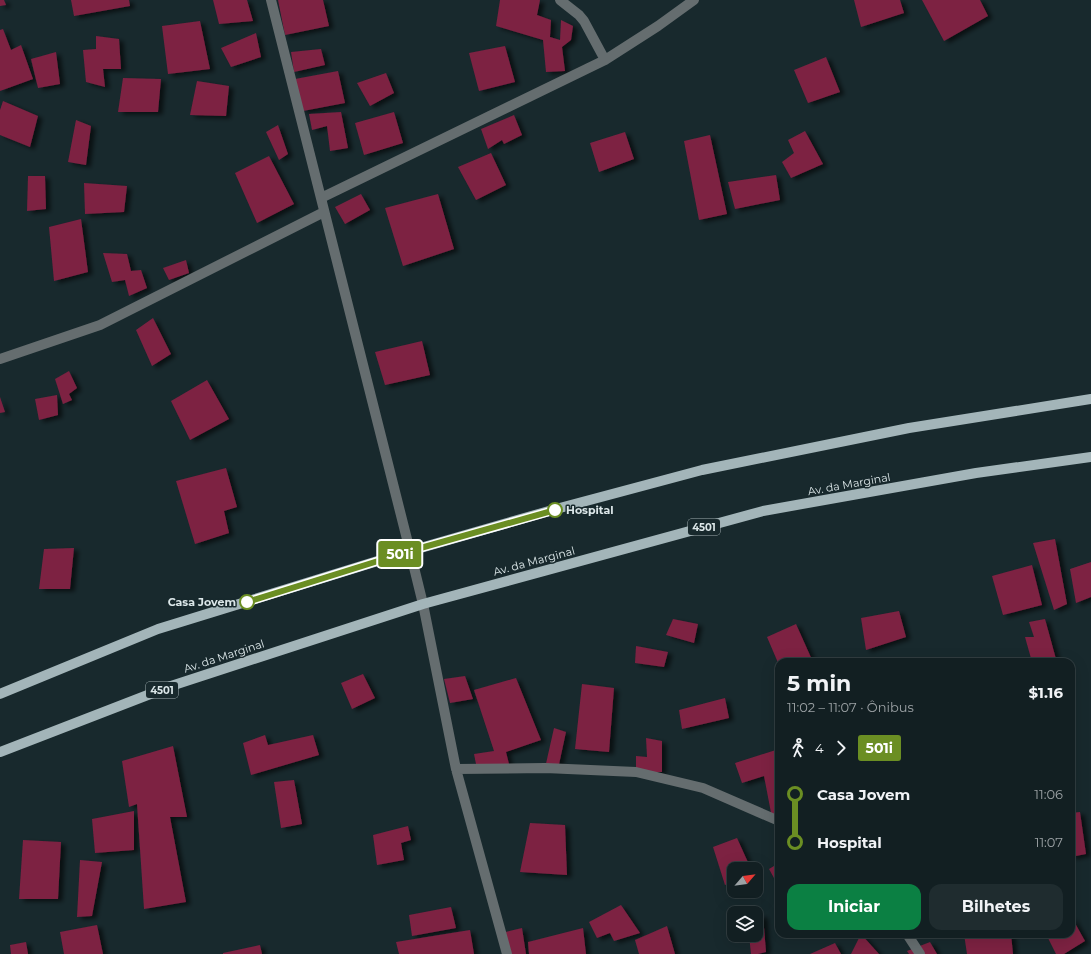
<!DOCTYPE html>
<html lang="pt">
<head>
<meta charset="utf-8">
<style>
	:root { --surface:#121f22; --page:#1f2c2f; --text:#f1f3f6; --muted:#9ca2a5; --line:#313d40; --accent:#0b8043 }
	body { margin:0; font-family:Montserrat,sans-serif; background:var(--page); color:var(--text); height:100vh; display:flex; flex-direction:column; font-size:15px; white-space:nowrap }
	* { box-sizing:border-box; margin:0 }
	p { font-size:13px; color:var(--muted) }
	.icon { flex:none; width:22px; height:22px; fill:none; stroke:currentColor; stroke-width:2; stroke-linecap:round; stroke-linejoin:round }
	.map { position:relative; flex:1; overflow:hidden }
	.side { position:absolute; left:775px; top:658px; width:300px; height:280px; display:flex; flex-direction:column; background:var(--surface); border-radius:12px; box-shadow:0 4px 16px #0002,0 0 0 1px var(--line) }
	.side>* { flex:none }
	.badge { padding:0 8px; border-radius:3px; font-size:14px; line-height:26px }
	.needle { width:26px; rotate:62deg }
	.controls { position:absolute; left:727px; top:862px; display:grid; gap:8px }
	.controls a { display:grid; place-items:center; width:36px; height:36px; border-radius:8px; background:var(--surface); box-shadow:0 4px 16px #0002,0 0 0 1px var(--line); font-size:20px }
	.map>.badge { position:absolute; translate:-50% -50%; box-shadow:0 0 0 2px #fff }
	.legs { display:flex; align-items:center; gap:6px; height:44px; padding:0 12px; font-size:13px }
	.legs p { margin-inline-start:auto }
	.headline { display:flex; align-items:center; justify-content:space-between; height:68px; padding:0 12px }
	h1 { font-size:22px; font-weight:700; line-height:30px }
	.action { display:flex; gap:8px; margin-top:auto; padding:8px 12px }
	.action a { flex:1; height:46px; border-radius:12px; background:var(--accent); color:#fff; font-size:16px; font-weight:700; line-height:46px; text-align:center }
	.action a+a { background:var(--page); color:var(--text) }
	ul { padding:0 12px; list-style:none }
	li { display:flex; align-items:center; gap:14px; height:48px; font-size:15px }
	li i { display:grid; place-items:center; width:6px; height:100%; margin:0 5px; background:currentColor }
	li i::after { content:''; width:10px; height:10px; margin:-5px; border:3px solid; border-radius:50%; background:var(--surface) }
	li p { margin-inline-start:auto }
	li:first-child i { background:linear-gradient(#0000 50%,currentColor 0) }
	li:last-child i { background:linear-gradient(currentColor 50%,#0000 0) }
	.map>svg:first-child { display:block }
</style>
</head>
<body>
<div class="map">
<svg width="1091" height="954" viewBox="0 0 1091 954">
	<defs>
		<filter id="shadow"><feDropShadow dx="4.5" dy="2.5" stdDeviation="2" flood-color="#0009"/></filter>
	</defs>
	<rect width="100%" height="100%" fill="#18292d"/>
	<path fill="#7d2142" filter="url(#shadow)" d="M 0,0 L 4,0 L 6,5 L 0,6 Z
		M 71,0 L 129,0 L 130,6 L 74,16 Z
		M 213,0 L 247,0 L 253,21 L 219,24 Z
		M 278,0 L 323,0 L 329,26 L 285,35 Z
		M 500,0 L 540,0 L 537,15 L 551,20 L 550,37 L 560,40 L 561,20 L 573,26 L 571,40 L 562,47 L 565,71 L 546,72 L 543,40 L 496,26 Z
		M 854,0 L 900,0 L 904,13 L 861,27 Z
		M 922,0 L 980,0 L 988,16 L 944,41 Z
		M 200,21 L 210,69 L 168,74 L 162,26 Z
		M 3,29 L 11,50 L 21,45 L 33,79 L 0,91 L 0,30 Z
		M 256,33 L 261,57 L 231,67 L 221,48 Z
		M 96,36 L 119,39 L 121,69 L 103,69 L 105,87 L 86,82 L 83,50 L 96,49 Z
		M 505,46 L 515,82 L 479,91 L 469,53 Z
		M 321,49 L 325,65 L 294,72 L 291,52 Z
		M 56,52 L 60,84 L 38,88 L 31,59 Z
		M 826,57 L 840,92 L 808,103 L 794,70 Z
		M 338,71 L 345,103 L 303,111 L 295,79 Z
		M 386,73 L 394,93 L 370,106 L 357,83 Z
		M 123,78 L 161,79 L 158,112 L 118,112 Z
		M 197,81 L 229,86 L 226,116 L 190,115 Z
		M 3,101 L 38,116 L 30,147 L 0,135 L 0,110 Z
		M 341,112 L 348,148 L 330,151 L 327,126 L 312,130 L 309,114 Z
		M 394,112 L 403,143 L 364,155 L 355,123 Z
		M 514,115 L 522,135 L 504,144 L 502,140 L 488,149 L 481,129 Z
		M 76,120 L 91,126 L 86,165 L 68,162 Z
		M 278,125 L 288,154 L 279,160 L 266,132 Z
		M 805,131 L 823,164 L 791,178 L 782,162 L 794,153 L 788,140 Z
		M 625,132 L 634,159 L 599,172 L 590,143 Z
		M 710,135 L 727,214 L 699,220 L 684,141 Z
		M 491,153 L 506,185 L 476,200 L 458,167 Z
		M 269,156 L 294,204 L 257,223 L 235,173 Z
		M 776,175 L 780,200 L 735,209 L 728,182 Z
		M 28,176 L 45,176 L 46,209 L 27,211 Z
		M 84,183 L 127,186 L 124,212 L 85,214 Z
		M 361,194 L 370,210 L 345,224 L 335,207 Z
		M 438,194 L 454,249 L 403,266 L 385,208 Z
		M 81,219 L 88,272 L 54,281 L 49,227 Z
		M 103,253 L 127,254 L 131,271 L 141,270 L 147,288 L 129,296 L 125,280 L 112,282 Z
		M 186,260 L 189,273 L 169,280 L 163,268 Z
		M 153,318 L 171,354 L 152,366 L 136,330 Z
		M 422,341 L 430,375 L 385,385 L 375,352 Z
		M 69,371 L 77,388 L 69,394 L 72,400 L 63,404 L 55,379 Z
		M 207,380 L 229,419 L 190,440 L 171,401 Z
		M 57,395 L 58,415 L 39,420 L 35,399 Z
		M 0,397 L 5,412 L 0,413 Z
		M 226,468 L 237,507 L 224,511 L 229,533 L 195,544 L 176,481 Z
		M 1055,539 L 1067,604 L 1054,610 L 1033,543 Z
		M 74,548 L 70,589 L 39,589 L 44,549 Z
		M 1091,562 L 1091,597 L 1076,603 L 1070,569 Z
		M 1032,565 L 1042,605 L 1003,615 L 992,576 Z
		M 899,611 L 906,637 L 866,650 L 861,618 Z
		M 673,619 L 698,624 L 694,643 L 666,635 Z
		M 1045,619 L 1056,659 L 1032,662 L 1025,637 L 1034,637 L 1029,622 Z
		M 796,624 L 813,662 L 779,662 L 779,665 L 767,637 Z
		M 636,646 L 668,652 L 664,667 L 635,663 Z
		M 363,674 L 375,698 L 352,709 L 341,683 Z
		M 465,676 L 473,699 L 450,703 L 444,679 Z
		M 516,678 L 541,740 L 506,752 L 510,768 L 477,769 L 474,754 L 494,751 L 474,690 Z
		M 582,684 L 614,688 L 609,752 L 575,749 Z
		M 725,698 L 729,718 L 682,729 L 679,710 Z
		M 554,728 L 566,732 L 558,769 L 545,768 Z
		M 265,735 L 268,745 L 313,735 L 319,755 L 251,775 L 243,743 Z
		M 646,738 L 662,741 L 662,772 L 636,772 L 636,756 L 647,757 Z
		M 173,746 L 187,817 L 170,817 L 186,902 L 144,909 L 137,804 L 129,807 L 122,761 Z
		M 779,749 L 779,816 L 772,818 L 764,776 L 742,783 L 735,763 Z
		M 294,780 L 302,824 L 281,828 L 274,782 Z
		M 134,811 L 134,850 L 95,853 L 92,819 Z
		M 1080,812 L 1086,854 L 1071,857 L 1071,813 Z
		M 530,823 L 565,825 L 567,875 L 520,872 Z
		M 408,826 L 411,840 L 401,843 L 404,860 L 377,865 L 373,835 Z
		M 737,838 L 751,869 L 734,869 L 734,881 L 725,885 L 713,847 Z
		M 23,840 L 61,842 L 58,899 L 19,899 Z
		M 80,860 L 102,862 L 92,916 L 77,917 Z
		M 779,863 L 779,887 L 769,869 Z
		M 621,905 L 640,933 L 614,941 L 610,933 L 597,938 L 589,922 Z
		M 451,907 L 456,928 L 412,936 L 409,915 Z
		M 763,915 L 766,952 L 758,954 L 751,954 L 749,935 L 756,935 L 756,916 Z
		M 1071,916 L 1085,941 L 1064,954 L 1056,954 L 1046,934 L 1071,934 Z
		M 97,925 L 103,954 L 64,954 L 60,932 Z
		M 667,926 L 675,954 L 639,954 L 635,940 Z
		M 522,928 L 526,954 L 507,954 L 501,933 Z
		M 583,928 L 586,954 L 529,954 L 528,942 Z
		M 470,930 L 474,954 L 399,954 L 396,942 Z
		M 861,934 L 879,954 L 851,954 Z
		M 964,934 L 1011,934 L 1013,954 L 967,954 Z
		M 26,942 L 28,954 L 11,954 L 10,945 Z
		M 930,942 L 937,954 L 909,954 L 907,951 Z
		M 835,943 L 841,954 L 810,954 Z
		M 260,945 L 262,954 L 223,954 L 223,953 Z"/>
	<g fill="none" stroke-linecap="round" stroke-linejoin="round">
		<path stroke="#656d6f" stroke-width="10" d="M 271,0 L 410,551 L 423,604 L 456,769 L 507,954
			M 560,0 L 579,15 L 584,21 L 605,60
			M 321,198 L 605,60 L 658,26 L 694,0
			M 0,359 L 100,325 L 324,212
			M 456,769 L 545,768 L 636,772 L 703,788 L 779,821
			M 907,934 L 920,954"/>
		<path stroke="#a3b5b9" stroke-width="10" d="M 0,694 L 158,629 L 410,551 L 556,509 L 702,470 L 909,428 L 1091,399
			M 0,752 L 171,686 L 423,604 L 763,511 L 976,473 L 1091,457"/>
	</g>
	<g fill="none" stroke-linecap="round" stroke-linejoin="round">
		<defs>
			<path id="line-1" d="M 247,602 L 410,551 L 555,510"/>
		</defs>
		<use href="#line-1" stroke="#fff" stroke-width="9"/>
		<use href="#line-1" stroke="#6b8e23" stroke-width="6"/>
	</g>
	<g fill="#fff" stroke="#6b8e23" stroke-width="2">
		<circle cx="555" cy="510" r="7"/>
		<circle cx="247" cy="602" r="7"/>
	</g>
	<g text-anchor="middle" dominant-baseline="central" stroke-width="3" stroke-linejoin="round" paint-order="stroke">
		<g fill="#18292d" stroke="#a1aeb1" stroke-width="1">
			<rect x="688" y="519" width="32" height="16" rx="3"/>
			<rect x="146" y="682" width="32" height="16" rx="3"/>
		</g>
		<g font-size="10" font-weight="bold" fill="#dce7e9">
			<text x="704" y="527">4501</text>
			<text x="162" y="690">4501</text>
		</g>
		<g font-size="11" fill="#dce7e9" stroke="#18292d">
			<text transform="translate(849 484) rotate(-10)">Av. da Marginal</text>
			<text transform="translate(534 561) rotate(-15)">Av. da Marginal</text>
			<text transform="translate(224 656) rotate(-18)">Av. da Marginal</text>
		</g>
		<g font-size="11" font-weight="bold" fill="#dce7e9" stroke="#18292d" text-anchor="start">
			<text x="566" y="510">Hospital</text>
			<text x="236" y="602" text-anchor="end">Casa Jovem</text>
		</g>
	</g>
</svg>
<div class="controls">
<a><svg class="needle" viewBox="-14 -14 28 28"><path d="M0-13l5 13h-10z" fill="#e53935"/><path d="M0 13l5-13h-10z" fill="#9ca2a5"/></svg></a>
<a><svg class="icon" aria-label="layers" viewBox="0 0 24 24"><path d="M12 4l9 5-9 5-9-5zM3 14l9 5 9-5"/></svg></a>
</div>
<b class="badge" style="left:400px;top:554px;background:#6b8e23;color:#fff">501i</b>
<section class="side">
<div class="headline"><div><h1>5 min</h1><p>11:02 – 11:07 · Ônibus</p></div><b>$1.16</b></div>
<div class="legs"><svg class="icon" aria-label="walk" viewBox="0 0 24 24"><circle cx="13" cy="4" r="2"/><path d="M13 8l-2 6 4 7M11 14l-3 7M7 12l3-4h3l4 4"/></svg>4<svg class="icon" aria-label="forward" viewBox="0 0 24 24"><path d="M9 5l7 7-7 7"/></svg><b class="badge" style="background:#6b8e23;color:#fff">501i</b></div>
<ul>
<li><i style="color:#6b8e23"></i><b>Casa Jovem</b><p>11:06</p></li>
<li><i style="color:#6b8e23"></i><b>Hospital</b><p>11:07</p></li>
</ul>
<div class="action"><a>Iniciar</a><a>Bilhetes</a></div>
</section>
</div>
</body>
</html>
